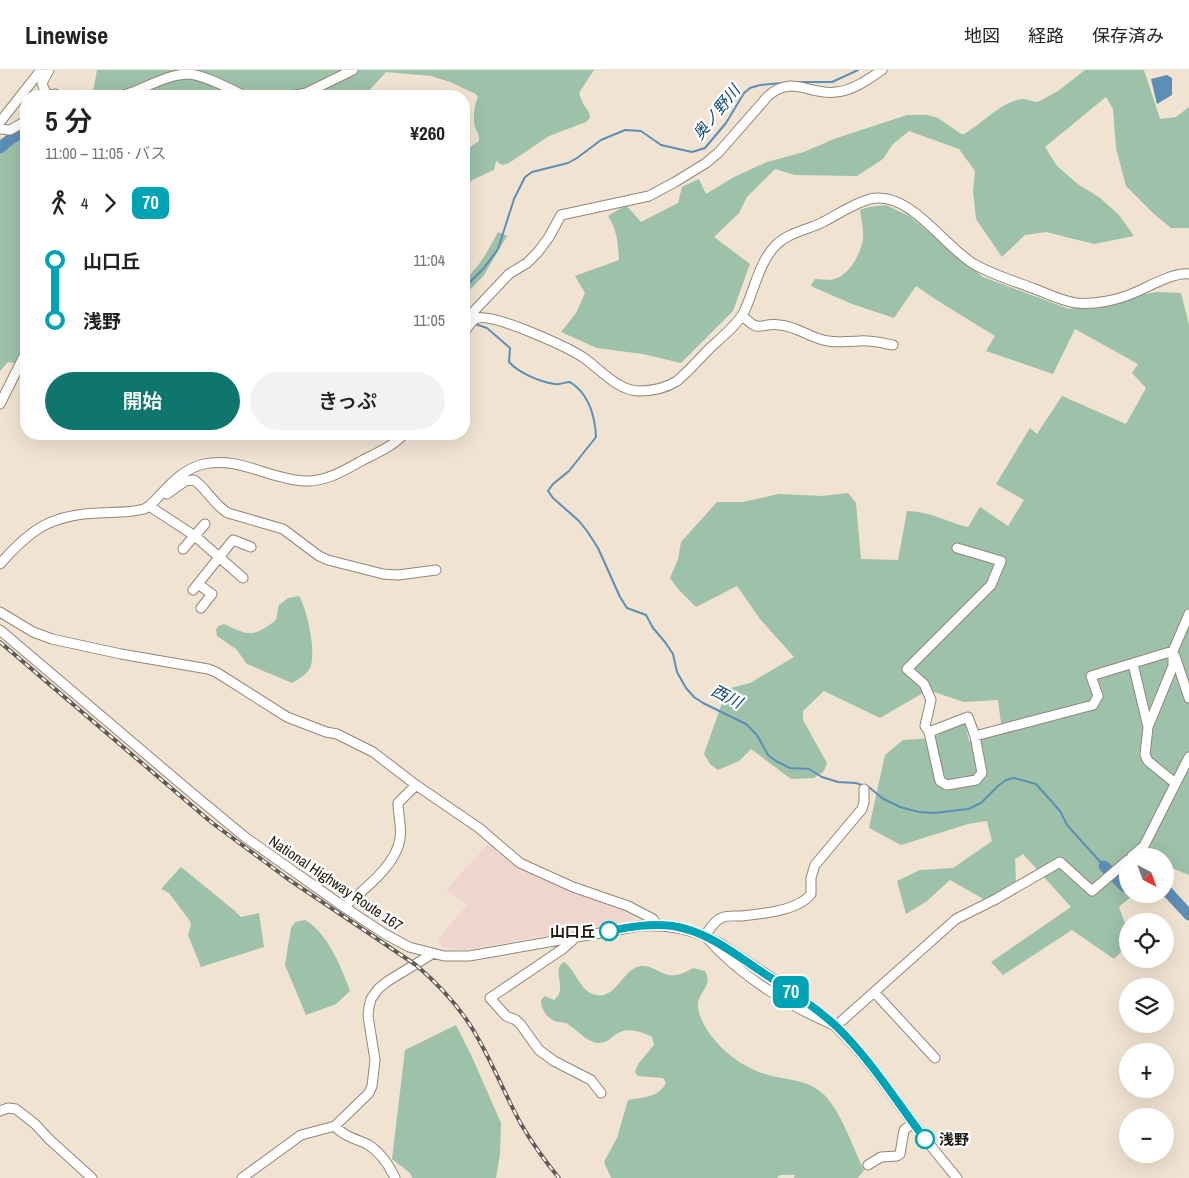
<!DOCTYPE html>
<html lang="ja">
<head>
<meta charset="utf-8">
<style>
	:root { --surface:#fff; --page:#f2f2f2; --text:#222; --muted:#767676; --line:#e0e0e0; --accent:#0f766e }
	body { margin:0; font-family:"Archivo Narrow","Noto Sans JP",sans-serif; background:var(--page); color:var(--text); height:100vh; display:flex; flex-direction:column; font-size:19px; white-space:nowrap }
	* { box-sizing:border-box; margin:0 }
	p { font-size:16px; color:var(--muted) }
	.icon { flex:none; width:28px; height:28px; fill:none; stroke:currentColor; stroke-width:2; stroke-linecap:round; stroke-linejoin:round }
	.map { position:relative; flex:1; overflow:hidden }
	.side { position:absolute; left:20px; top:20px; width:450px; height:350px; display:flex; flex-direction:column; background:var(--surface); border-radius:20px; box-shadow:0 5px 20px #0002 }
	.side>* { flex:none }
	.badge { padding:0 10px; border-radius:8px; font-size:18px; line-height:32px }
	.needle { width:32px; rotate:139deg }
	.tools { position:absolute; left:1119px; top:778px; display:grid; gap:10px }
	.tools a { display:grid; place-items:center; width:55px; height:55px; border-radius:50%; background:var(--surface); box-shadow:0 5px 20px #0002; font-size:25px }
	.map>.badge { position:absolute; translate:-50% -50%; box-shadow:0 0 0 2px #fff }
	.legs { display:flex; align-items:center; gap:8px; height:55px; padding:0 25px; font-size:16px }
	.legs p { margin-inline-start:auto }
	.summary { display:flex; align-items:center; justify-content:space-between; height:85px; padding:0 25px }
	h1 { font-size:28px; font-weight:600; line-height:38px }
	.action { display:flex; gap:10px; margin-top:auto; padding:10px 25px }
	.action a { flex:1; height:58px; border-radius:30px; background:var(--accent); color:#fff; font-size:20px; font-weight:600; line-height:58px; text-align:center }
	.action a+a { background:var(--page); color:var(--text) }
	ul { padding:0 25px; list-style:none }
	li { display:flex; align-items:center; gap:18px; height:60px; font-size:19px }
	li i { display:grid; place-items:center; width:8px; height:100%; margin:0 6px; background:currentColor }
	li i::after { content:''; width:12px; height:12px; margin:-6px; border:4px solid; border-radius:50%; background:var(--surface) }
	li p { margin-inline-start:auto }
	li:first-child i { background:linear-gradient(#0000 50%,currentColor 0) }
	li:last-child i { background:linear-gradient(currentColor 50%,#0000 0) }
	header { display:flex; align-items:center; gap:30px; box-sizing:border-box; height:70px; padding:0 25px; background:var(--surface); border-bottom:1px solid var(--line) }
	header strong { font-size:24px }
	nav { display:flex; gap:28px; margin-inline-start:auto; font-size:18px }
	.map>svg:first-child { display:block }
</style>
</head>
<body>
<header>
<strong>Linewise</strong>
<nav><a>地図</a><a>経路</a><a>保存済み</a></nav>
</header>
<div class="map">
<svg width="1189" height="1108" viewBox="0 0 1189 1108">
	<rect width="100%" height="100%" fill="#f0e3d2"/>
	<path fill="#eed5ce" d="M 491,771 L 508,789 L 520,796 L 635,843 L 633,850 L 464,880 L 443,877 L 438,872 L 440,867 L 467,835 L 446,820 Z"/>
	<path fill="#9dc1a9" d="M 97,0 L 594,0 L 579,23 L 583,34 L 589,42 L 590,48 L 586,52 L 549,66 L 509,93 L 502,95 L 496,91 L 494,100 L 472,110 L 464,120 L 464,81 L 479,71 C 480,64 474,58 474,52 C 474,45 474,33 478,28 L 476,24 L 450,12 L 431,6 L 386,2 L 364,26 L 342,26 L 337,22 L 333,26 L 92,26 Z
		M 1085,0 L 1144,0 L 1160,49 L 1176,47 L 1189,37 L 1189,158 L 1171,158 L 1153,143 L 1126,116 L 1116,78 L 1113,39 L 1106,27 L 1045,77 L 1057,96 L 1079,115 L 1099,127 L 1119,145 L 1134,166 L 1094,174 L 1046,162 L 1025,165 L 1002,187 L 976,149 L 973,120 L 975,101 L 959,79 L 909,61 L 893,74 L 883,89 L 857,106 L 795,105 L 775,99 L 747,127 L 739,143 L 714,167 L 750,194 L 733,241 L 681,293 L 643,284 L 597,278 L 561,262 L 576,243 L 585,223 L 575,206 L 619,190 C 618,173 617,160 608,146 L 626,135 L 641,152 L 678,133 L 682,117 L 699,109 L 706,124 L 734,107 L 767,92 L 804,82 L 834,69 L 907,45 L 927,45 L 938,48 L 961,64 L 964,64 C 982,54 1003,30 1023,29 C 1028,29 1032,32 1038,32 L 1058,21 Z
		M 26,55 L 26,285 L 20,294 L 8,292 L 0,301 L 0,69 Z
		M 886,135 L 909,146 L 983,207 L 1069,239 L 1156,222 L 1181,223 L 1189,255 L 1189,805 L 1169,797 L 1165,803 L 1165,786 L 1128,786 L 1128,824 L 1134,824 L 1119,837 L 1127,859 L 1127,876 L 1114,889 L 1072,860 L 1003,905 L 991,892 L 1071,837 L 1023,784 L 1015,789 L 1016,812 L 987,831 L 950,810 L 927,831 L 906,844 L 897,811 L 920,800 L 953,798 L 992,771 L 987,751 L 968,754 L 901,775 L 869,758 L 885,685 L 903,670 L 933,668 L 964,648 L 969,671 L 1002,661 L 998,630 L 964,632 L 928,620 L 880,648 L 824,621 L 803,641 L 803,650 L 827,693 L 824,701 L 814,708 L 791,709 L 751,679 L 739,691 L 718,700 L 710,694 L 704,684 L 727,619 L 750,613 L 794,587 L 760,549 L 737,516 L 696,537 L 678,519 L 670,508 L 678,489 L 681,472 L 717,432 L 743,432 L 779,424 L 822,426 L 848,423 L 856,433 L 861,489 L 898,490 L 907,441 C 929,441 947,452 968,457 L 980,437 L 1008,456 L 1024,430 L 996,414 L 1030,358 L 1037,364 L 1062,326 L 1126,354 L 1146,318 L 1132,303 L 1138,294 L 1075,259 L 1053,304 L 986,281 L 995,266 L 938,231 L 916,216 L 894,248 L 852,234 L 813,217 L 811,215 L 815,209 C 820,209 826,210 831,210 C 849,207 861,184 863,168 C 864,159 861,149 860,140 L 869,137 Z
		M 498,162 L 507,166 L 484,205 L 466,224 L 471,240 L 464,252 L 464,210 C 480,197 488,180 498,162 Z
		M 299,526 C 307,539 317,583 310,598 C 306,605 299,609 292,613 L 247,594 L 236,579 L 217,566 L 216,560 L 218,556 L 224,554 C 250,566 252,568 276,550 L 279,535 L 288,528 Z
		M 181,797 L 235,841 L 241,847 L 259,843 L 264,877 L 201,897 L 188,865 L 191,855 L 190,851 L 169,823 L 161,819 Z
		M 305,850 C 327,862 342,898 350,921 L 336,934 L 306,945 L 285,895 L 291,858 L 295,852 Z
		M 564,892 C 576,900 580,922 596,925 C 614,929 622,904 635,898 C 648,892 656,902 668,905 C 676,907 687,902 693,898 L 705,901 C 714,915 698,922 698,935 C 698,950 712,968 722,978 C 735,991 754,1002 772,1006 C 789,1010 808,1010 822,1023 C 840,1038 853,1078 864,1100 L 858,1108 L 794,1108 L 795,1105 L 780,1105 L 777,1108 L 611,1108 L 604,1092 L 617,1068 L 628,1030 C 643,1027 658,1028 666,1013 L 663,1008 L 638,1006 L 635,1002 L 638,994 L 654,975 L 652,967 C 643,962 628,957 618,963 C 611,967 608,973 598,973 C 586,972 579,961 569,955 C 566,952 562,953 558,952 C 548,950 541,940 541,930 L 545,926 L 554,930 C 569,918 550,901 564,892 Z
		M 456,955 L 472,987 L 501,1053 L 500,1084 L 496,1108 L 412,1108 L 410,1103 L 392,1089 L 405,980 Z"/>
	<path fill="#5d8eb6" d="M 1167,5 L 1172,8 L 1172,25 L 1157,34 L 1151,9 Z"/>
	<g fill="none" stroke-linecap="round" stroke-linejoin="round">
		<path stroke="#5d8eb6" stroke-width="2" d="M 793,12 L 832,12 L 858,0
			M 464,218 L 484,198 L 498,179 L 514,129 L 525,107 L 532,102 L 568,93 L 577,88 L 601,70 L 625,60 L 641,61 L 661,75 L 692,82 L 705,78 L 726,53 L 744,23 L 750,18 L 760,15 L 783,13
			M 475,254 L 487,258 L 510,278 L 509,292 C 519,303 540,312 555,314 C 560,315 565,312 570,312 C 589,324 595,346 596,367 L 569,401 L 553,414 L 548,421 L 553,428 L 579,451 L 587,461 L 598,478 L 620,527 L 627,538 L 646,545 L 653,558 L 665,572 L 673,584 L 677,602 L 686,618 L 694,627 L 703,633 L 746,654 L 757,665 L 768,685 L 776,691 L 790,698 L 809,699 L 822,707 L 838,712 L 856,713 L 870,718 L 882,728 L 900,737 L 919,742 L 934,743 L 968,739 L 981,733 L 998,716 L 1006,710 L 1014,708 L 1036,714 L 1060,741 L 1067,755 L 1104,796"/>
		<path stroke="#5d8eb6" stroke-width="11" d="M 0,78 L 12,68 L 26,61
			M 1104,796 L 1125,817 L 1128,817
			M 1165,819 L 1189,845"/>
		<defs>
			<path id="minor" d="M 49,0 L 42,13 L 44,19 L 48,26 L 55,24 L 56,26
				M 121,26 C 143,20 164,5 187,4 C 203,4 230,19 245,26
				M 291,26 L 306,23 L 353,0
				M 0,52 L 41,0
				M 0,59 L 10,60 L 26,51
				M 742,245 C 761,265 759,252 780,255 C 797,256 811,269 828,271 C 838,273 848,271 859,271 C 871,270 882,273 893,275
				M 474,249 L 474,241 L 509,204 L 527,193 L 538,182 L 549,167 L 561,145 L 649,126 L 675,112 L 706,93 L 719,82 L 768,26 C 792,4 810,26 836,22 C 852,21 869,9 882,0
				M 464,263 C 468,257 471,250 478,248 C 495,244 568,277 584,288 C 600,299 618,321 639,321 C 652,321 666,318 677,311 C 689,301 700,288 711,277 C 722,267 737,255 744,242 C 754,221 759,192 776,175 C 789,162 808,160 823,152 C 839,144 852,134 870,129 C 910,120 943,176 974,194 C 993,205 1014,211 1035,219 C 1048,224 1062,231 1076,233 C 1095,235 1118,230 1136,222 C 1150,216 1174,202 1189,204
				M 0,334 L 26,282
				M 167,424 L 185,411 L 194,410 C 207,419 214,435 228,443 L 283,459 L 319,486 L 328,490 L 383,504 L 398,505 L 436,500
				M 149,436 L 195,466 L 243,508
				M 183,479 L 205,454
				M 0,494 C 30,460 50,445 97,443 C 112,442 129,443 144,439 C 151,436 155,430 161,424 C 173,411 186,398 204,394 C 239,386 271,410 305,411 C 326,412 345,400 363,390 C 377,383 393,376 404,364
				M 198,514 L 212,524 L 201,538
				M 193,520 L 233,470 L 251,477
				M 0,542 L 33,562 L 52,569 L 121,584 L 208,599 L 216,602 L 287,647 L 326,662 L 337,664 L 373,682 L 416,715 L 479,758 L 520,793 L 573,817 L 628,836 L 653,849 L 657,855
				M 0,560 L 193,724 L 245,767 L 344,837 L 385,864 L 409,877 L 444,886 L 469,886 L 640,856 C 670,854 694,860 721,874 C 758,900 803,925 835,956 C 866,985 889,1021 914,1054 C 928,1073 942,1090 957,1108
				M 1175,586 L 1189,628
				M 1133,594 L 1148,657
				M 968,647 L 975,666 L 982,703 L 976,710 L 947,715 L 940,711 L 929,662 Z
				M 929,662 L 925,656 L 931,630 L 924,614 L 907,599 L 991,515 L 1001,491 L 957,478
				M 975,666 L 1093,635 L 1098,626 L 1091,606 L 1173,581
				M 1175,713 L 1148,691 L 1145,685 L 1148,657 L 1173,596 L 1173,581 L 1189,544
				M 864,719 L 864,732 L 862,739 L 815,795 L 811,808 L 811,824 C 798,841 761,844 741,846 C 735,846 726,845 721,848 C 714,851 709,860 705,866 C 740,906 787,935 836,956 L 956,849 L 996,829 L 1060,792 L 1092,821 L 1128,790
				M 1132,786 L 1144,776 L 1189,687
				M 344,837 C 363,820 397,795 400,768 C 402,756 398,745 398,733 L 416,715
				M 576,867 L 564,878 L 490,928 L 506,946 L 516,950 L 521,955 L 539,980 L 554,991 L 591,1010 L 601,1023
				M 875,923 L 935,988
				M 0,1041 L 8,1038 L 16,1039 L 35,1054 L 50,1070 L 92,1108
				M 335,1056 C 343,1066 356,1069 367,1074 C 379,1081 389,1095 395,1108
				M 868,1095 L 881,1087 L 897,1086 L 900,1084 L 904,1060 L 913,1053
				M 242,1108 L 301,1065 L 335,1056 L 369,1023 L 372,1016 L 375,990 L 368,946 L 369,937 L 371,929 L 378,919 L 388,911 L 432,884"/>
		</defs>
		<use href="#minor" stroke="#928677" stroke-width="11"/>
		<use href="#minor" stroke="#fff" stroke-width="9"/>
		<defs>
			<path id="rail" d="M 0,572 L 211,752 L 288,809 L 416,895 C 437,913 457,934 472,958 C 491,989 504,1023 521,1054 C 532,1073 545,1091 559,1108"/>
		</defs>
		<use href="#rail" stroke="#625a51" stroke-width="4"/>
		<use href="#rail" stroke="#fff" stroke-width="2" stroke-dasharray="5.5" stroke-linecap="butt"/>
	</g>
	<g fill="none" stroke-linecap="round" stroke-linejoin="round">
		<defs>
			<path id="line-1" d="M 609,861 C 630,857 651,853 673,856 C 704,861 728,879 753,896 C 781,915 811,933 836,956 C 871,990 896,1031 925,1069"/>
		</defs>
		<use href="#line-1" stroke="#fff" stroke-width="11"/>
		<use href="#line-1" stroke="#00a3b4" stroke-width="8"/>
	</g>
	<g fill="#fff" stroke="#00a3b4" stroke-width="2.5">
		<circle cx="609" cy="861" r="9"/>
		<circle cx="925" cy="1069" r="9"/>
	</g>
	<g text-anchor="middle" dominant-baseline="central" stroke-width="4.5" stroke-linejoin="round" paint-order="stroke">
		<g font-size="15" fill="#1c1711" stroke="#fff">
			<text transform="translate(336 813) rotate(34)">National Highway Route 167</text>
		</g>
		<g font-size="15" font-weight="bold" fill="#1c1711" stroke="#fff" text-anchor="end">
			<text x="595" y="861">山口丘</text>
			<text x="939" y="1069" text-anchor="start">浅野</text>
		</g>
		<g font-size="16" font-style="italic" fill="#0a476e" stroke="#fff">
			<text transform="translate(716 42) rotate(-51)">奥ノ野川</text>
			<text transform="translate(727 626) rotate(27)">西川</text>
		</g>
	</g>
</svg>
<div class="tools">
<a><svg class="needle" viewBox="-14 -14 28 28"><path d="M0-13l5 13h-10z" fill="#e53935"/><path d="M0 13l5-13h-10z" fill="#767676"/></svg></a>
<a><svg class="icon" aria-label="locate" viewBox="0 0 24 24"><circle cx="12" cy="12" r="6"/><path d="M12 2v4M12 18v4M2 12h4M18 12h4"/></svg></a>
<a><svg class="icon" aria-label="layers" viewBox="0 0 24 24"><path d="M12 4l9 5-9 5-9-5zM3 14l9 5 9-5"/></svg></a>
<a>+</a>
<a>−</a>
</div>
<b class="badge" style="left:791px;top:922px;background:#00a3b4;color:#fff">70</b>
<section class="side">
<div class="summary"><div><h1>5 分</h1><p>11:00 – 11:05 · バス</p></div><b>¥260</b></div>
<div class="legs"><svg class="icon" aria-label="walk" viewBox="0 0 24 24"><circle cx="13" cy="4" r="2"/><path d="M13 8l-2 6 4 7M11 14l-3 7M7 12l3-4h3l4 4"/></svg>4<svg class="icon" aria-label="forward" viewBox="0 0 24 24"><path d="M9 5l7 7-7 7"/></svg><b class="badge" style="background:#00a3b4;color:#fff">70</b></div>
<ul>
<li><i style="color:#00a3b4"></i><b>山口丘</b><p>11:04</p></li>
<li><i style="color:#00a3b4"></i><b>浅野</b><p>11:05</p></li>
</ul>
<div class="action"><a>開始</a><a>きっぷ</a></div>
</section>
</div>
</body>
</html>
